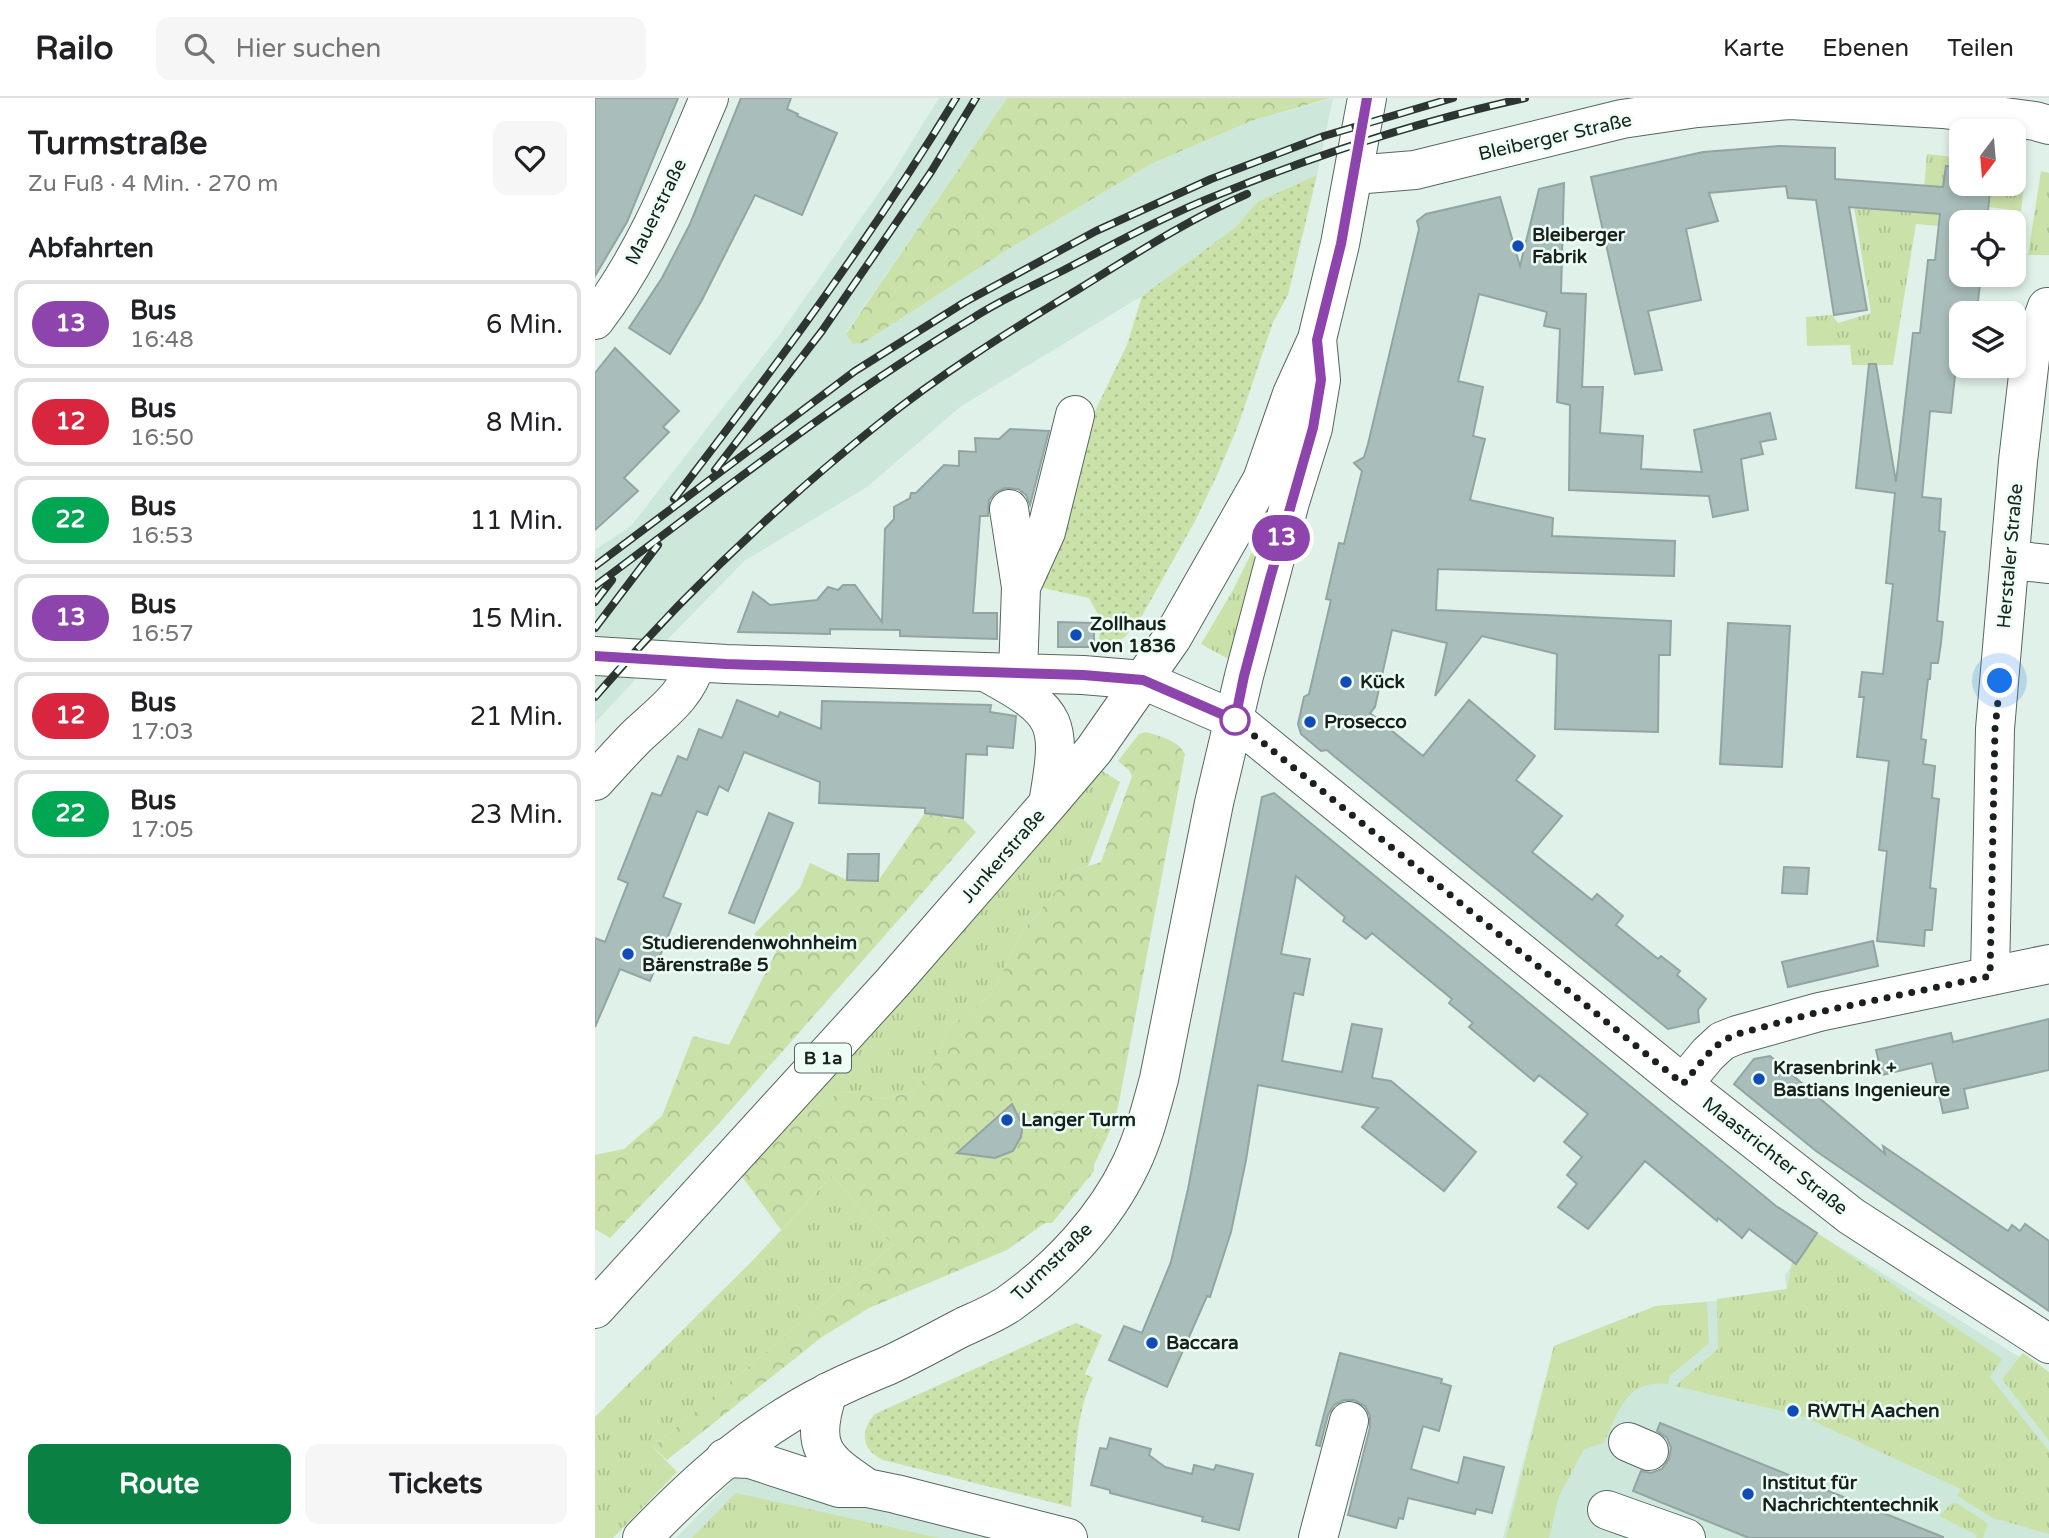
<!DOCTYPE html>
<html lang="de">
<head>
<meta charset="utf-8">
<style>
	:root { --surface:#fff; --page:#f6f6f6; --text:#202124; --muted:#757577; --line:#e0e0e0; --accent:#0b8043 }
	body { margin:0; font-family:"Varela Round",sans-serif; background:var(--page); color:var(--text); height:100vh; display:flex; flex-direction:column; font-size:26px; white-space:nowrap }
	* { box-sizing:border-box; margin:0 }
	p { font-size:23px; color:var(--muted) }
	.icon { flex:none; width:38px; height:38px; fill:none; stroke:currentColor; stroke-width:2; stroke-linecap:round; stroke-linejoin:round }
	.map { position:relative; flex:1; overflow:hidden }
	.sheet { display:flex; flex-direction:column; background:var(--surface); width:595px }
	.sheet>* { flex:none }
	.badge { padding:0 14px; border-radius:23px; font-size:24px; line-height:46px }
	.needle { width:46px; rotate:196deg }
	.fabs { position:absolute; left:1354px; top:21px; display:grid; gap:14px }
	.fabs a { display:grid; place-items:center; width:77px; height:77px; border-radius:14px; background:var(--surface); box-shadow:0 4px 10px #0003; font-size:35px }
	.you { position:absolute; width:35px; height:35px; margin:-18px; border:5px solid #fff; border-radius:50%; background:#1a73e8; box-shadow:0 0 0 10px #1a73e833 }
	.map>.badge { position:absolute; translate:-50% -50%; box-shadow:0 0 0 4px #fff }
	h2 { padding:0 28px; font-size:26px; line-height:63px }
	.round { display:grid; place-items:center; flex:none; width:74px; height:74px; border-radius:14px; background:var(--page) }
	.overview { display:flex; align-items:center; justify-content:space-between; height:119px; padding:0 28px }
	h1 { font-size:33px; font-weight:700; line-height:52px }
	.primary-button { display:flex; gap:14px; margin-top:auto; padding:14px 28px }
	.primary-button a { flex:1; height:80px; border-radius:14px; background:var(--accent); color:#fff; font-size:28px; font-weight:700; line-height:80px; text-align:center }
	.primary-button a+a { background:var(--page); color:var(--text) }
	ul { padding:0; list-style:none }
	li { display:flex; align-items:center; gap:21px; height:88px; margin:0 14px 10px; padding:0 14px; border:4px solid var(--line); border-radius:14px }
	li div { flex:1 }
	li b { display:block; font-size:26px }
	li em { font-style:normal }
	li .badge { min-width:77px; font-weight:700; text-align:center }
	header { display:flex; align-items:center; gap:42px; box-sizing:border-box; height:98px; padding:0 35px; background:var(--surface); border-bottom:2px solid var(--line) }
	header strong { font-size:33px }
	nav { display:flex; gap:38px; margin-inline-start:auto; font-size:24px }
	.search { width:490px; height:63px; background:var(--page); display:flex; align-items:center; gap:18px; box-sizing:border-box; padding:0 24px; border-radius:14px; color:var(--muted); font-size:26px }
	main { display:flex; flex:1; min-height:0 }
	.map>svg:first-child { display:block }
</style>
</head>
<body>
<header>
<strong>Railo</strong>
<div class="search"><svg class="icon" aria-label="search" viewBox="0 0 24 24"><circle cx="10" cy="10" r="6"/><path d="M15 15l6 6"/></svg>Hier suchen</div>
<nav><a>Karte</a><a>Ebenen</a><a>Teilen</a></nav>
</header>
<main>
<section class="sheet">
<div class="overview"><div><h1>Turmstraße</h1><p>Zu Fuß · 4 Min. · 270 m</p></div><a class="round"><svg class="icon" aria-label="heart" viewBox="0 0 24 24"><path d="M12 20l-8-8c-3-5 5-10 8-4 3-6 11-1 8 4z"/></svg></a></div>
<h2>Abfahrten</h2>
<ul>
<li><span class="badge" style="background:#8e44ad;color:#fff">13</span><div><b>Bus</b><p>16:48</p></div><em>6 Min.</em></li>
<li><span class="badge" style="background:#d7263d;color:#fff">12</span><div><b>Bus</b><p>16:50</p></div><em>8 Min.</em></li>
<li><span class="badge" style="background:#00a651;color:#fff">22</span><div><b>Bus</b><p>16:53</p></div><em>11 Min.</em></li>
<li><span class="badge" style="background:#8e44ad;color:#fff">13</span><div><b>Bus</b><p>16:57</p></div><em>15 Min.</em></li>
<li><span class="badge" style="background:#d7263d;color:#fff">12</span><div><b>Bus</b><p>17:03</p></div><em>21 Min.</em></li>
<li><span class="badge" style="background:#00a651;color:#fff">22</span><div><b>Bus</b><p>17:05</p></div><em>23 Min.</em></li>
</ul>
<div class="primary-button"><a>Route</a><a>Tickets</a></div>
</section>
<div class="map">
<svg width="1454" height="1440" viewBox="0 0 1454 1440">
	<defs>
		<pattern id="grass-tufts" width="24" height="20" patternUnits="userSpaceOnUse" patternTransform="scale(1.75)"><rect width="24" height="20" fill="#cae1a9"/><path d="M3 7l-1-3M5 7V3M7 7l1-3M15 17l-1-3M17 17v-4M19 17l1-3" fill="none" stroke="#adc191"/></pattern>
		<pattern id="forest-crowns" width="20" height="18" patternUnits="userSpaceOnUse" patternTransform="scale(1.75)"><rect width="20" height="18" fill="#cae1a9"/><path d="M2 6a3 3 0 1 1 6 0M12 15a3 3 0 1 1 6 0" fill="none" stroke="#adc191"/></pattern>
		<pattern id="park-dots" width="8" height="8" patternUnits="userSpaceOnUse" patternTransform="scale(1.75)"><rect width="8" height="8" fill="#cae1a9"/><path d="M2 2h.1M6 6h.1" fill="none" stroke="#adc191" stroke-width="1.8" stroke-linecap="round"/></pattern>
	</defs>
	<rect width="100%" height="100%" fill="#dff1e8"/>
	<path fill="#cde8db" d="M 344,0 L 412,0 L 251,235 L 268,245 L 415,150 L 556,66 L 656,23 L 738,0 L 722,77 L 662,104 L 641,129 L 547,198 L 365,309 L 272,389 L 149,463 L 74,540 L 49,572 L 0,625 L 0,452 L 36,428 L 182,240 L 297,76 Z
		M 1222,1135 L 1454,1277 L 1454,1440 L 908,1440 L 959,1248 L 1061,1208 L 1192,1197 L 1190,1177 Z
		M 143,1377 L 405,1440 L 81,1440 Z"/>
	<path fill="url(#grass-tufts)" d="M 1332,56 L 1367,60 L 1367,86 L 1419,86 L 1419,69 L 1431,71 L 1426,113 L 1393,109 L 1344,128 L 1321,126 L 1298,267 L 1257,267 L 1255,247 L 1212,248 L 1211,219 L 1237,217 L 1243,225 L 1276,215 L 1259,109 L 1327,114 Z
		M 1446,73 L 1454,75 L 1454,157 L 1433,157 Z
		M 665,438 L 668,439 L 637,563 L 606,546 L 637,494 Z
		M 506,672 L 525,684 L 493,768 L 478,773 L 426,835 L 398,895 L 353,930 L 335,974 L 317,994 L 288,1001 L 248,993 L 194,1024 C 302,910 406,792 506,672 Z
		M 237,1078 L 298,1147 L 58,1349 L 82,1374 L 18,1440 L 0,1440 L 0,1319 L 157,1163 Z
		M 1222,1135 L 1407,1261 L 1395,1279 L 1454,1353 L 1454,1436 L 1398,1420 L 1362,1398 L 1366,1391 L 1207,1318 L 1080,1288 L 1123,1251 L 1122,1201 L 1192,1191 L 1197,1163 Z
		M 1112,1204 L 1114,1245 L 1075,1278 L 1073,1286 C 1032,1281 1023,1313 1009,1345 L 989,1351 L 964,1398 L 954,1440 L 911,1440 L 959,1248 L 1061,1208 Z
		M 1428,1255 L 1454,1274 L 1454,1343 L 1407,1281 Z
		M 141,1395 L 345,1440 L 97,1440 Z
		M 1357,1405 L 1361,1405 L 1391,1424 L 1392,1428 L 1388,1440 L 1381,1440 L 1382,1437 L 1344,1418 Z"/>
	<path fill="url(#forest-crowns)" d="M 412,0 L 735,0 L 656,23 L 556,66 L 415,150 L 268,245 L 258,246 L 251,236 Z
		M 551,634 C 564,638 583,642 590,656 L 524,1004 L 519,1024 L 499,1067 L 499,1073 L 457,1125 L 450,1125 L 412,1152 L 274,1210 L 227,1239 L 72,1362 L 58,1349 L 298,1147 L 237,1078 L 186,1132 L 146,1077 L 194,1024 L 248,993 L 288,1001 L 317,994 L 335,974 L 353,930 L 398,895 L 426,835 L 478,773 L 506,764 L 537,678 L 534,672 L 523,663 L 544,636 Z
		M 330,715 L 348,717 L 348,720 L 368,721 L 381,734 L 119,1031 L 15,1140 L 0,1131 L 0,1057 L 29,1051 L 67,1018 L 98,938 L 134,947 L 181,854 L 159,836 L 205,790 L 215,765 L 252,782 L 283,783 Z"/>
	<path fill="url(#park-dots)" d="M 722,77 L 693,197 L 678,224 L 644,325 L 623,375 L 600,423 L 548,516 L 531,538 L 523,544 L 504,549 L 505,520 L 494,500 L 448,490 L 447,471 L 473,383 L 500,313 L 532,247 L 547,198 L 641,129 L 662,104 Z
		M 481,1225 L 507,1237 L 490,1276 L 498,1280 C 480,1315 480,1369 476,1409 L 288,1362 C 266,1352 265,1332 280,1316 Z"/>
	<path fill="#a9bdba" stroke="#92a5a2" stroke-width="2" d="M 0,0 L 83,0 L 32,124 L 0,178 Z
		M 146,0 L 196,0 L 192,11 L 203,16 L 202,18 L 242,35 L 207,117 L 160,97 L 107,202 L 75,256 L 34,230 L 67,180 L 95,126 Z
		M 1184,48 L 1240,50 L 1240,81 L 1348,89 L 1351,68 L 1367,69 L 1367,89 L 1395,92 L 1392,124 L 1367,124 L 1367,177 L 1386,177 L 1382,212 L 1367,215 L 1367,240 L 1364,240 L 1356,315 L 1335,313 L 1327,399 L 1346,401 L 1344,433 L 1350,434 L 1342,523 L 1348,524 L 1346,545 L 1343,565 L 1336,565 L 1335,581 L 1333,581 L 1326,641 L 1331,642 L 1328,666 L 1340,668 L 1337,700 L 1344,701 L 1335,790 L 1341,791 L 1337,832 L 1330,832 L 1329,848 L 1282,843 L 1292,753 L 1284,752 L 1294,663 L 1262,659 L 1269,599 L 1264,599 L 1267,574 L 1288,576 L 1298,486 L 1291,485 L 1300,395 L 1261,390 L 1274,266 L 1281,266 L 1301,384 L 1318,235 L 1325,235 L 1333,162 L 1340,162 L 1345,116 L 1254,109 L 1272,212 L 1239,217 L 1221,102 L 1193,100 L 1191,88 L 1114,95 L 1123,123 L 1091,131 L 1106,202 L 1053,213 L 1067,272 L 1040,276 L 996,79 L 1108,54 Z
		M 969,85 L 966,195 L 991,196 L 987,289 L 1008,289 L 1005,335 L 1048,338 L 1046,371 L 1107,374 L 1099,332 L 1175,315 L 1181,341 L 1165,344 L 1168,356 L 1146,361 L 1153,412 L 1118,419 L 1114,398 L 974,392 L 975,307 L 962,304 L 965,231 L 949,228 L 952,214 L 884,196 L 863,283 L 888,289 L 878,338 L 890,341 L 875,402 L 958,420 L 957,438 L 1080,443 L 1079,478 L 843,471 L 841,512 L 1076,523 L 1075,557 L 1064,557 L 1063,634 L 960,631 L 962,556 L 887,538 L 840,598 L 852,545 L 797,532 L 780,609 L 775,615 L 828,658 L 874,602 L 940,658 L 921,682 L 967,718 L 937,754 L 997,802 L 1002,796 L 1028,818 L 1021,827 L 1063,861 L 1066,858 L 1085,873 L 1082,877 L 1111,901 L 1103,912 L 1104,924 L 1073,931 L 740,659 L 732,652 L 726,653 L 706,636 L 703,626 L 709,599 L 714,596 L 736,502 L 731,501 L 744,445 L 749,446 L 767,373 L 759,365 L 769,359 L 773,346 L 824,131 L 822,123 L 831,116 L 905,99 L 925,168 L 944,91 Z
		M 20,250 L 84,313 L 68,329 L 74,334 L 29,380 L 43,393 L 0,432 L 0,275 Z
		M 415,331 L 454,333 L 435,407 L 431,397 L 423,391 L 410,390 L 401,394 L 394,402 L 393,418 L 385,418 L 378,515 L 402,515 L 402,541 L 305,538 L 305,532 L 235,531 L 235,536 L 143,534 L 158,494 L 175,507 L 222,502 L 233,489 L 243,492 L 248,487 L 260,487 L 287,524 L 290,431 L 299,421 L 299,409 L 315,400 L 316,395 L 321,395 L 349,367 L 364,368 L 364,353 L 381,354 L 380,340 L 404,341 Z
		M 463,524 L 499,525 L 499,549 L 463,549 Z
		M 1133,525 L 1195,528 L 1187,669 L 1125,666 Z
		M 142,602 L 183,619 L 185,614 L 226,631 L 227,603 L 396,607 L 395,614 L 421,618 L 418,650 L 392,648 L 392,657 L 371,656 L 368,720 L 330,715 L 330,710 L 224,705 L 225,684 L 149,654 L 133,693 L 124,688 L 112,717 L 102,713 L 68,799 L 86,806 L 55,883 L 25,871 L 0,929 L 0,840 L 10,844 L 33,785 L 23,781 L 57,695 L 66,698 L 83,658 L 92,662 L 104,631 L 127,640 Z
		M 679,695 L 1181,1108 L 1222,1135 L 1201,1166 L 1154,1131 L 1147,1140 L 1123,1120 L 1122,1123 L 1050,1063 L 993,1131 L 963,1109 L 982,1086 L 972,1077 L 987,1059 L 969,1044 L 993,1016 L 944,977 L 939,983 L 874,929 L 878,925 L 854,905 L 857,901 L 777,835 L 771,841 L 748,823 L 750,819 L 701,778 L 686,856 L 715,861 L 708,897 L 699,895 L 687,963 L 747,974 L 757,926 L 787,931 L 777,980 L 796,983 L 881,1054 L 849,1093 L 767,1029 L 783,1010 L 663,987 L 651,1062 L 636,1134 L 615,1199 L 612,1198 L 572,1289 L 514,1262 L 529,1228 L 547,1235 L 576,1164 L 593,1091 L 667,699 Z
		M 174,715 L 198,725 L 159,825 L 134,815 Z
		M 253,756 L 284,756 L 283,783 L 252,782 Z
		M 1189,769 L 1214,770 L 1212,796 L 1187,795 Z
		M 1278,843 L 1283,868 L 1193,889 L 1187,864 Z
		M 1454,921 L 1454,972 L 1369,991 L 1373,1010 L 1348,1015 L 1337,965 L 1287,977 L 1281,952 L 1356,935 L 1358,944 Z
		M 1175,958 L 1290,1056 L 1288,1048 L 1413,1133 L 1417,1127 L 1425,1133 L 1430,1126 L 1454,1143 L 1454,1213 L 1221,1053 L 1139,986 L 1159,961 Z
		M 417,1006 L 426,1024 L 427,1032 L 426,1039 L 418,1053 L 400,1060 L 362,1055 Z
		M 745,1255 L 847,1281 L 846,1285 L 856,1288 L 844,1333 L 828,1328 L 816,1371 L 863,1385 L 869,1359 L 909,1369 L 897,1415 L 881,1411 L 880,1416 L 813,1400 L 808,1421 L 804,1420 L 801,1430 L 753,1417 L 775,1329 L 775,1318 L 770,1308 L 759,1302 L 749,1302 L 739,1307 L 733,1317 L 725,1348 L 721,1347 Z
		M 1065,1325 L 1348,1439 L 1348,1440 L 1154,1440 L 1038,1393 L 1046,1373 L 1056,1375 L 1067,1371 L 1074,1361 L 1076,1350 L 1072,1340 L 1062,1333 Z
		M 515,1340 L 556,1351 L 554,1357 L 570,1369 L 597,1376 L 599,1367 L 619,1372 L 621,1367 L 658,1376 L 644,1432 L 607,1423 L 608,1419 L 515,1395 L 515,1392 L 496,1387 L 505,1350 L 512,1351 Z"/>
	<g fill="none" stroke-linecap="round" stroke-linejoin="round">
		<defs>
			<path id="minor" d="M 759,77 L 820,72 L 1027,21 L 1102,10 L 1195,2 L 1348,11 L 1440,23 L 1454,27
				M 0,222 C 51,155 81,77 114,0
				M 414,411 L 426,489 L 423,576
				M 1415,462 L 1454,466
				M 426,489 L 451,434 L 480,317
				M 0,558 L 131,566 L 488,577 L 548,582 L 640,622 L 1088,986 L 1256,1118 L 1454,1246
				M 0,683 C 14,668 27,653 41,639 C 65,616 92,598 101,565
				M 1395,878 L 1400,631 L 1423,363 L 1436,252 L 1452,209
				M 1088,986 L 1113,956 L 1127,943 L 1142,937 L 1224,914 L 1454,866
				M 233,1294 C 215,1349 227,1360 272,1390
				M 1033,1344 L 1054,1353
				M 130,1360 L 155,1361 L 244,1390 L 272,1390 L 301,1396 L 473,1440
				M 1012,1412 L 1091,1440
				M 723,1440 L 754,1323"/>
			<path id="major" d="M 392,575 C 466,615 467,624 453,706
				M 0,1211 L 298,884 L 453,706 L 499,652 L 577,540 L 667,382 L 697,296 L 722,241 L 745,146 L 772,0
				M 47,1440 C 105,1380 158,1332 234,1294 C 253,1284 273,1276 292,1268 C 318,1256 343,1242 368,1229 C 383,1222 401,1215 415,1205 C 464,1170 510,1121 536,1066 C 549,1039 556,1010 564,981 L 619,705 L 649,578 L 695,404 L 718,330 L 726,282 L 722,241"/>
		</defs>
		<use href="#minor" stroke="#57675f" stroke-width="40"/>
		<use href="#major" stroke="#57675f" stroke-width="40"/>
		<use href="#minor" stroke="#fff" stroke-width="38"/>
		<use href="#major" stroke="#fff" stroke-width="38"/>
		<defs>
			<path id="rail" d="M 120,372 L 227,233 L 336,74 L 381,0
				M 79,401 C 179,271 276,140 361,0
				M 0,468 L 260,273 L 370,204 L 501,133 L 616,81 L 729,38 L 858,0
				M 0,488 C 124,396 245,299 378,220 C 406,202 437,188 467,173 C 519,146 571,117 625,96 C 721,57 829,22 930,0
				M 0,504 L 17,482
				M 0,530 L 63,447
				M 0,599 C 85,500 180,409 281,328 C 345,276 416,232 487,189 C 540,156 594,121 652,96"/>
		</defs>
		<use href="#rail" stroke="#2d3532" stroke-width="8"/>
		<use href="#rail" stroke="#ecfef5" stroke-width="5" stroke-dasharray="16" stroke-linecap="butt"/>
	</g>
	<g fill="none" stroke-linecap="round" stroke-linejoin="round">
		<defs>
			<path id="line" d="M 0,558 L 131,566 L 488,577 L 548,582 L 640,622 L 649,578 L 674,484 L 718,330 L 726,282 L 722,242 L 746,146 L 772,0"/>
		</defs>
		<use href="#line" stroke="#fff" stroke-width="16"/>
		<use href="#line" stroke="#8e44ad" stroke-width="10"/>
		<path stroke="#19201d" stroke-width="7" stroke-dasharray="0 12.6" d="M 640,622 L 1088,986 L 1113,956 L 1127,943 L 1142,936 L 1224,914 L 1395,878 L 1400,631 L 1405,583"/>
	</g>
	<g fill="#104cb8" stroke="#ecfef5" stroke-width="2.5">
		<circle cx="923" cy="148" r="7"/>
		<circle cx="481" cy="537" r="7"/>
		<circle cx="751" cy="584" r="7"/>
		<circle cx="715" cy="624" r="7"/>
		<circle cx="33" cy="856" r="7"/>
		<circle cx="1164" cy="981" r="7"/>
		<circle cx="412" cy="1022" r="7"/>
		<circle cx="557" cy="1245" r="7"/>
		<circle cx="1198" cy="1313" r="7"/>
		<circle cx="1153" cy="1396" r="7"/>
	</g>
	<circle fill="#fff" stroke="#8e44ad" stroke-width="3.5" cx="640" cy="622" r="14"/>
	<g text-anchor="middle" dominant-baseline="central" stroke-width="5" stroke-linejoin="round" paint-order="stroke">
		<rect fill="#ecfef5" stroke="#58635e" stroke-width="2" x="200" y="945.5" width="56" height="29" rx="5"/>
		<g font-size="18" font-weight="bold" fill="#19201d">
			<text x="228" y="960">B 1a</text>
		</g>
		<g font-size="19" fill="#19201d" stroke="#ecfef5">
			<text transform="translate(960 39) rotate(-13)">Bleiberger Straße</text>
			<text transform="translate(61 114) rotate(-64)">Mauerstraße</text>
			<text transform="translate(1415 458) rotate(-85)">Herstaler Straße</text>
			<text transform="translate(408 758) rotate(-49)">Junkerstraße</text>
			<text transform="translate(1180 1058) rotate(38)">Maastrichter Straße</text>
			<text transform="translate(457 1164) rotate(-44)">Turmstraße</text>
		</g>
		<g font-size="19" font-weight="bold" fill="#19201d" stroke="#ecfef5" text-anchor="start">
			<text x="937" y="137">Bleiberger<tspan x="937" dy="22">Fabrik</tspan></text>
			<text x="495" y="526">Zollhaus<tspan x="495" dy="22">von 1836</tspan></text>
			<text x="765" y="584">Kück</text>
			<text x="729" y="624">Prosecco</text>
			<text x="47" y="845">Studierendenwohnheim<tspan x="47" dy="22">Bärenstraße 5</tspan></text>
			<text x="1178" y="970">Krasenbrink +<tspan x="1178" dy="22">Bastians Ingenieure</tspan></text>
			<text x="426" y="1022">Langer Turm</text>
			<text x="571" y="1245">Baccara</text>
			<text x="1212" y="1313">RWTH Aachen</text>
			<text x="1167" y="1385">Institut für<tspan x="1167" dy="22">Nachrichtentechnik</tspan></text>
		</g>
	</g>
</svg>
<div class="fabs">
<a><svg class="needle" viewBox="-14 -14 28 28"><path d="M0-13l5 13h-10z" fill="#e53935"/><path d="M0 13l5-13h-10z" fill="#757577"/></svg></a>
<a><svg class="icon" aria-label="locate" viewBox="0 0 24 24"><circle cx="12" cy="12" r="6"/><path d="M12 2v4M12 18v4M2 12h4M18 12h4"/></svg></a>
<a><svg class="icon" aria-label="layers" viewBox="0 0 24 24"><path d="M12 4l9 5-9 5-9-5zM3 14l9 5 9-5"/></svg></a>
</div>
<div class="you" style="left:1405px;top:583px"></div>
<b class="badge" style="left:686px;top:440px;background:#8e44ad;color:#fff">13</b>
</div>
</main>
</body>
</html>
